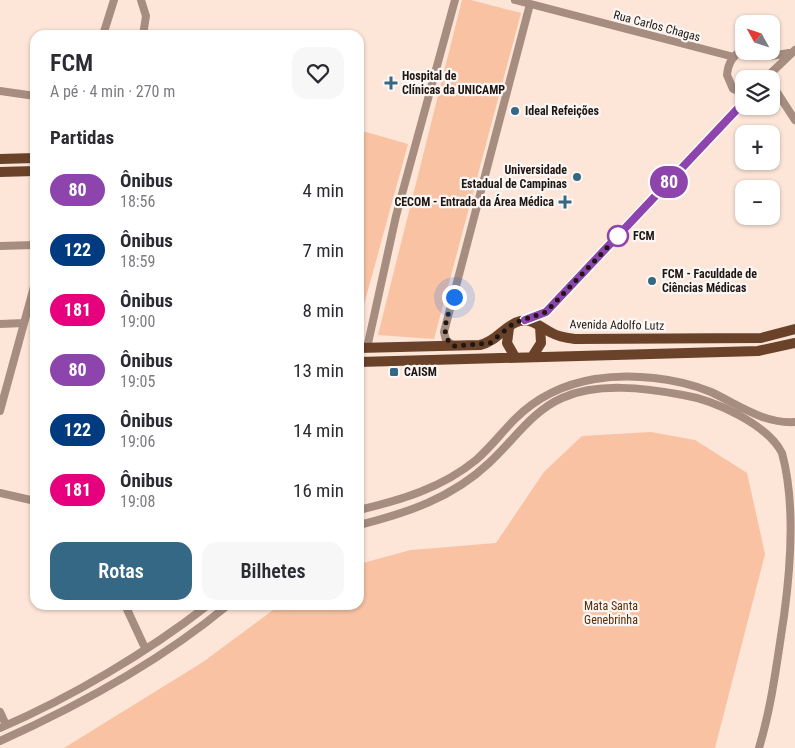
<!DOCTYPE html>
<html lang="pt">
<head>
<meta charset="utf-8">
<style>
	:root { --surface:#fff; --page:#f7f7f7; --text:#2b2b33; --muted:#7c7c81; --accent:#346884 }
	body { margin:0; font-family:"Roboto Condensed",sans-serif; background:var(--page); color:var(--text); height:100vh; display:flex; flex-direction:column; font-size:19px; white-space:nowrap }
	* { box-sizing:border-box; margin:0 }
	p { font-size:16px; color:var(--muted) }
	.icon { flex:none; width:28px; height:28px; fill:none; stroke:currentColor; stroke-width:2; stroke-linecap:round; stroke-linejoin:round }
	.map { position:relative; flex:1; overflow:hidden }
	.panel { position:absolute; left:30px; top:30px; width:334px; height:580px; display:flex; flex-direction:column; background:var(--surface); border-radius:15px; box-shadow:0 1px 4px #0004 }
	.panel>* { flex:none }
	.badge { padding:0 10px; border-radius:16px; font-size:18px; line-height:32px }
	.needle { width:32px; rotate:310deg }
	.controls { position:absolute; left:735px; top:15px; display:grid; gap:10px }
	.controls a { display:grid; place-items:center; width:45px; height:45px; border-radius:10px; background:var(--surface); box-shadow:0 1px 4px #0004; font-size:25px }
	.you { position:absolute; width:25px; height:25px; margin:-12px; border:4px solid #fff; border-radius:50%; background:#1a73e8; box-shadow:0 0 0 8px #1a73e833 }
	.map>.badge { position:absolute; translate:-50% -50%; box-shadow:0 0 0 2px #fff }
	h2 { padding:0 20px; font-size:19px; line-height:45px }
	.round { display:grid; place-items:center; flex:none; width:52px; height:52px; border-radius:15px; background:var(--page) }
	.summary { display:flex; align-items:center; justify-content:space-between; height:85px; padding:0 20px }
	h1 { font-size:24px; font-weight:600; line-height:38px }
	.primary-button { display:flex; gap:10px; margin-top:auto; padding:10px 20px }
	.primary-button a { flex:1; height:58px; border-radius:15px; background:var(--accent); color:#fff; font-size:20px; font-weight:600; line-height:58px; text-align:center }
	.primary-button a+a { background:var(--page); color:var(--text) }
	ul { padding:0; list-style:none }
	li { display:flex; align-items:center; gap:15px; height:60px; padding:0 20px }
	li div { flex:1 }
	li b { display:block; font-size:19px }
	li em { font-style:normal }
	li .badge { min-width:55px; font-weight:700; text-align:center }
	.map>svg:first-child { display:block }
</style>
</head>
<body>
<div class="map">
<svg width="795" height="748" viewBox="0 0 795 748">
	<rect width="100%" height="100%" fill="#fde5d8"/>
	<path fill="#f8c2a3" d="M 462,0 L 471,0 L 521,13 L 434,339 L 378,335 Z
		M 359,130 L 408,144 L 359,323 Z
		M 651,432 L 695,440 L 747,473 L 765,554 L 715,748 L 64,748 L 203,662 L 280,605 L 359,605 L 359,564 L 411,550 L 496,543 L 544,472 L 582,436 Z"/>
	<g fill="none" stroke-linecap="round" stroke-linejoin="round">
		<path stroke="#a68d80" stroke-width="8" d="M 141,0 L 146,16 L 143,35
			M 515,0 L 734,57
			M 103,35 L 114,0
			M 744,50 C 733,54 728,64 727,75 L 733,89 L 744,93
			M 765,53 L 771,56 L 789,53
			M 771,73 L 795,50
			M 771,83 L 795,120
			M 0,91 L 35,96
			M 0,246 L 35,245
			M 527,320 L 546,312 L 744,102
			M 0,324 L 24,323
			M 454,346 L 446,340 L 444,332 L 530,4
			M 367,348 L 396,216 L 455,0
			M 0,411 L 35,283
			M 0,493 L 35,501
			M 359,510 C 401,500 442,488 476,460 C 490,448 502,432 515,419 C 537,397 565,384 595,379 C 631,373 678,378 711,392 C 739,405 764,424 795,422
			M 359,525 C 407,513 452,498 489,463 C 513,441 532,411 562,398 C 598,382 645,388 683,395 C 714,400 767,424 782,453 C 795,501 791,565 784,616 C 777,661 772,705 759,748
			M 125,605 L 145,648
			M 0,712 L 6,725
			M 0,728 C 70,698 148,652 208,605
			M 0,741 C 78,706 162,660 228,605"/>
		<path stroke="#6a4229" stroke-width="10" d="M 0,159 L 35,158
			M 0,172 L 35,171
			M 509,328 L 507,343 L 515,357
			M 359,348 L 480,345 C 498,341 504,325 520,321 C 532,318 542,328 552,333 C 559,337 567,338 575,339 L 761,338 L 795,329
			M 532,357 L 541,343 L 540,326
			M 359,362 L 758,351 L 795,343"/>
	</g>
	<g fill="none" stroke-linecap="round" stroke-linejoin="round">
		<defs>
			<path id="line" d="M 525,320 L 546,312 L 744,102"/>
		</defs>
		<use href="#line" stroke="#fff" stroke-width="11"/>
		<use href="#line" stroke="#8e44ad" stroke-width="8"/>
		<path stroke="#1f1713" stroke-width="5" stroke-dasharray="0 9" d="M 454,297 C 449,314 437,335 454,346 L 490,343 L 514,323 L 546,312 L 623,231 L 618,236"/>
	</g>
	<g fill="#346884" stroke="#fcf7f4" stroke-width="2">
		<path d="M388.5 75.5h5v5h5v5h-5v5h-5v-5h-5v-5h5z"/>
		<circle cx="515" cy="111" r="5"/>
		<circle cx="577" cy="177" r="5"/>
		<path d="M562.5 194.5h5v5h5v5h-5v5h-5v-5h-5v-5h5z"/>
		<circle cx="652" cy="281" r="5"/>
		<rect x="389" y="367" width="10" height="10" rx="2.5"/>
	</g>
	<circle fill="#fff" stroke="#8e44ad" stroke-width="2.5" cx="618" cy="236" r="10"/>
	<g text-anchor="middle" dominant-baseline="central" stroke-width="4.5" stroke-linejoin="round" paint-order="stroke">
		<g font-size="12" fill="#1f1713" stroke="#fcf7f4">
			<text transform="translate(657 26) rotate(15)">Rua Carlos Chagas</text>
			<text transform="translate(617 325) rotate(1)">Avenida Adolfo Lutz</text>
		</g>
		<g font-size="12" font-weight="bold" fill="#1f1713" stroke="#fcf7f4" text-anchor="start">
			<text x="402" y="76">Hospital de<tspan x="402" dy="14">Clínicas da UNICAMP</tspan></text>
			<text x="525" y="111">Ideal Refeições</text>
			<text x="567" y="170" text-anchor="end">Universidade<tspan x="567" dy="14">Estadual de Campinas</tspan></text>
			<text x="554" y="202" text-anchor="end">CECOM - Entrada da Área Médica</text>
			<text x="662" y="274">FCM - Faculdade de<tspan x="662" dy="14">Ciências Médicas</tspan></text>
			<text x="404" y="372">CAISM</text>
		</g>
		<g font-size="12" font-weight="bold" fill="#1f1713" stroke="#fcf7f4" text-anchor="start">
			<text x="633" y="236">FCM</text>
		</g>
		<g font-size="12" fill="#5d2b04" stroke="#fcf7f4">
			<text x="611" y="606">Mata Santa<tspan x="611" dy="14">Genebrinha</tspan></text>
		</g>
	</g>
</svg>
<div class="controls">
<a><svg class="needle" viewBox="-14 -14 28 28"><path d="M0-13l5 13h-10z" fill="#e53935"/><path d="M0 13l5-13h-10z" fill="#7c7c81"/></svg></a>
<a><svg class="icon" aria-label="layers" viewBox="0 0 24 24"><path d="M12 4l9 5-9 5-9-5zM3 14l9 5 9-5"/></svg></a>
<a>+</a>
<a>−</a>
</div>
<div class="you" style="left:454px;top:297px"></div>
<b class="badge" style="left:669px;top:182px;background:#8e44ad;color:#fff">80</b>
<section class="panel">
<div class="summary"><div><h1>FCM</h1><p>A pé · 4 min · 270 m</p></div><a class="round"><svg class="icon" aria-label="heart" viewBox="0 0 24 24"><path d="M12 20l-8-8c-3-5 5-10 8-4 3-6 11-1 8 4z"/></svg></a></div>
<h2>Partidas</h2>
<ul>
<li><span class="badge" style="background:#8e44ad;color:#fff">80</span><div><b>Ônibus</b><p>18:56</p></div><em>4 min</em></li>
<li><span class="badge" style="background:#003b80;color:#fff">122</span><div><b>Ônibus</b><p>18:59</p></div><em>7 min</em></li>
<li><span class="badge" style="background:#e6007e;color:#fff">181</span><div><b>Ônibus</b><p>19:00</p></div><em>8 min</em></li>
<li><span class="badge" style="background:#8e44ad;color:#fff">80</span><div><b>Ônibus</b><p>19:05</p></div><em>13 min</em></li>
<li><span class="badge" style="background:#003b80;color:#fff">122</span><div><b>Ônibus</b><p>19:06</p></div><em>14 min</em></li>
<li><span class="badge" style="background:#e6007e;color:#fff">181</span><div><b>Ônibus</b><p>19:08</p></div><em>16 min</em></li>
</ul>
<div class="primary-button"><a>Rotas</a><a>Bilhetes</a></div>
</section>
</div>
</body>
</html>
